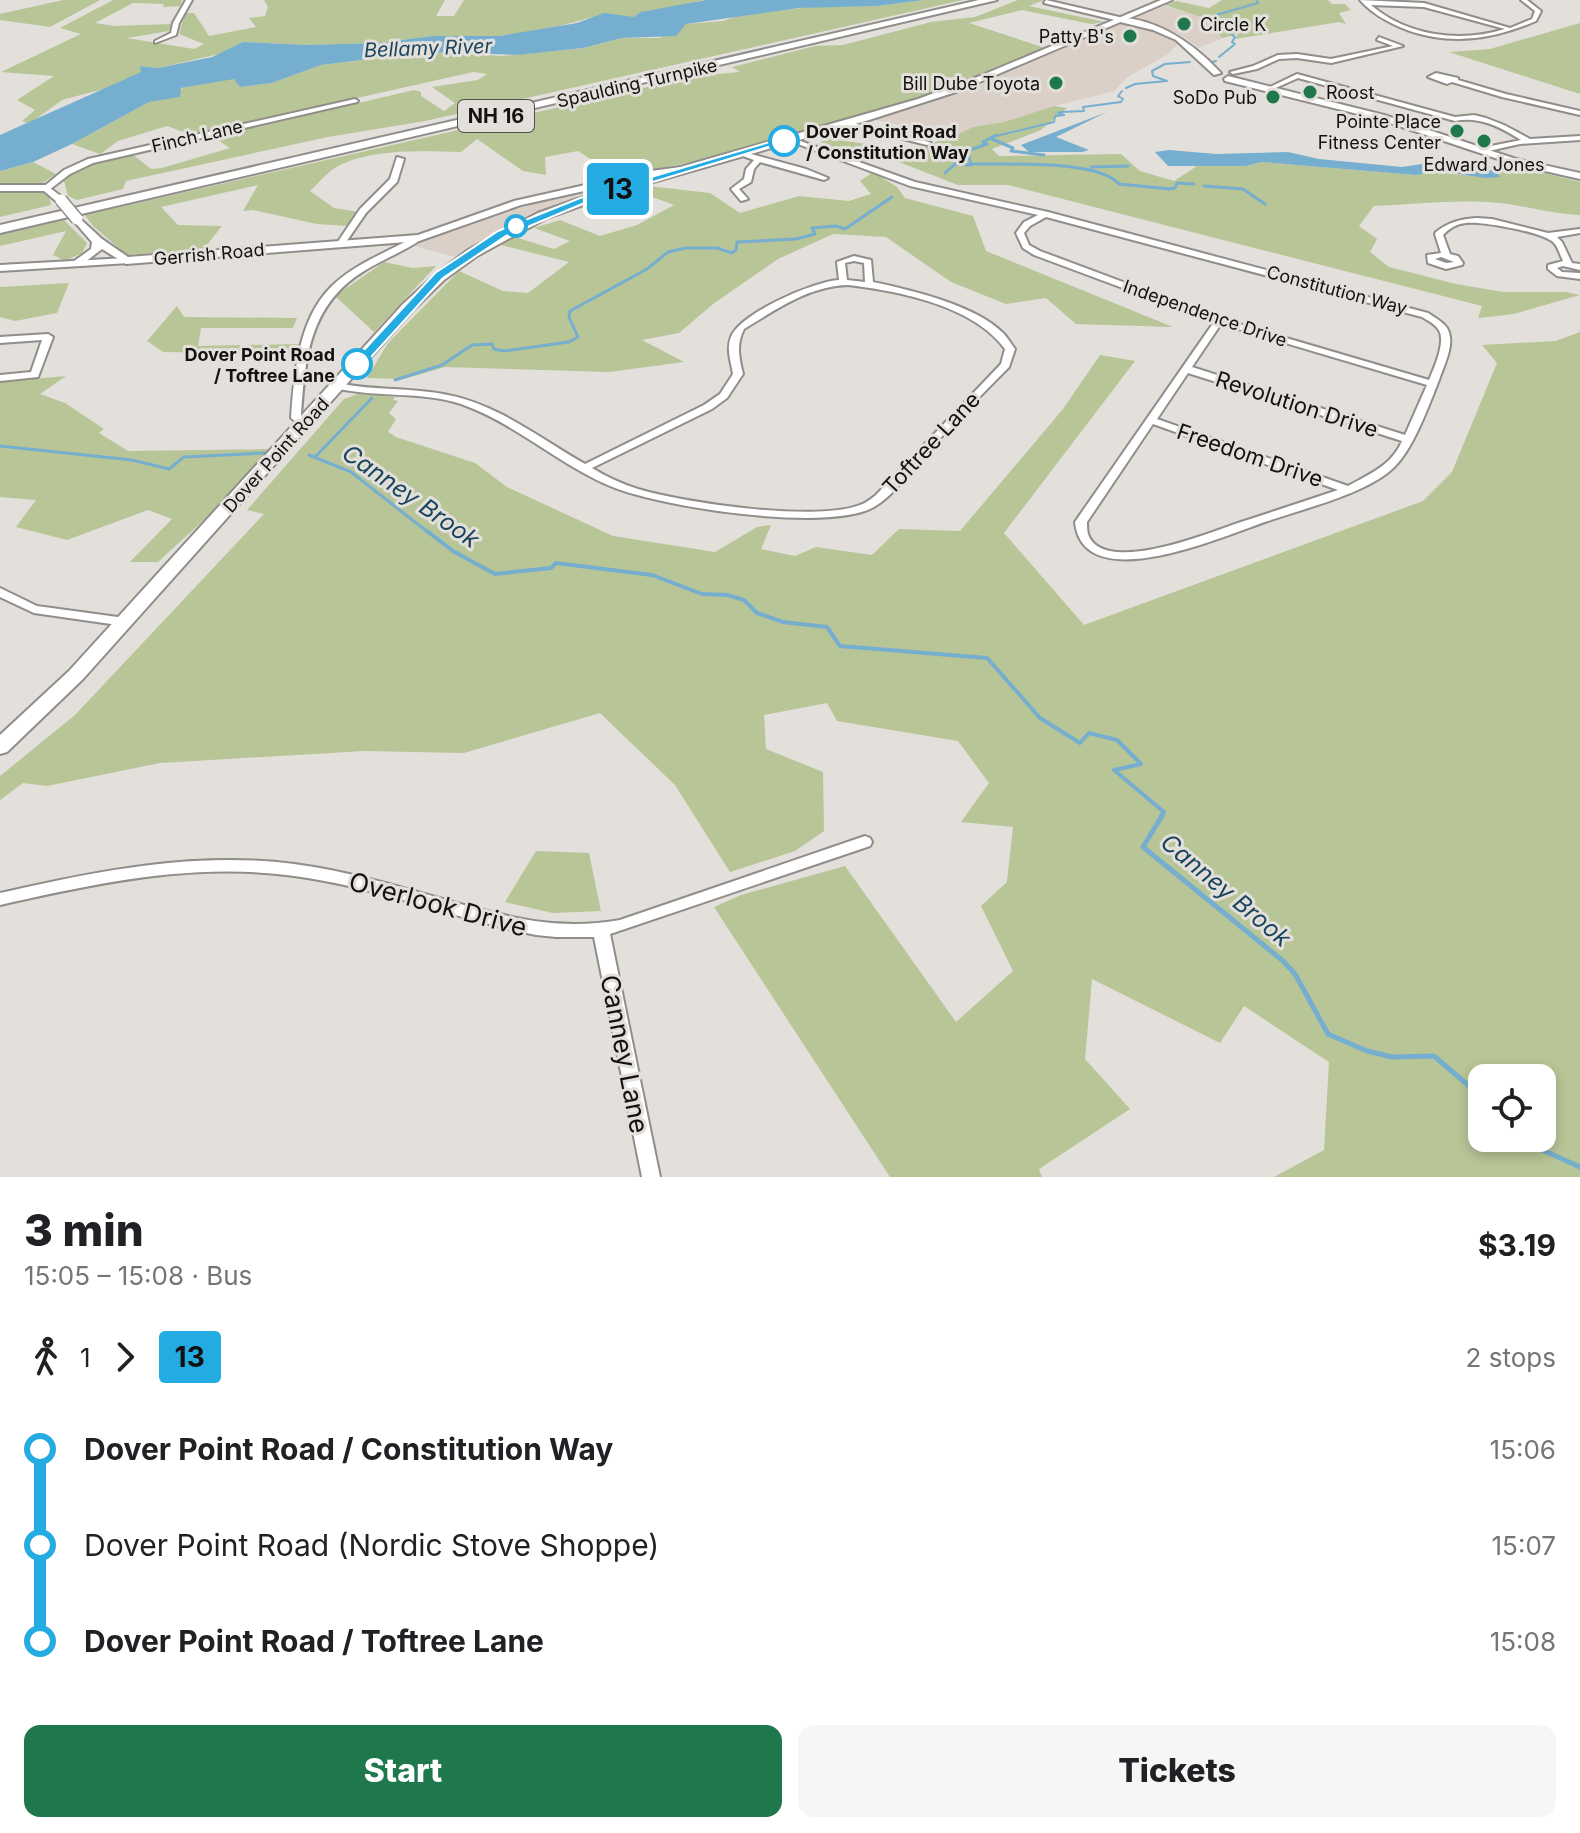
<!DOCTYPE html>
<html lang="en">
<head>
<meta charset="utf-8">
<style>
	:root { --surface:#fff; --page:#f6f6f6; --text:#202124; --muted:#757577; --accent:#1e784c }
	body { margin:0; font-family:Inter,sans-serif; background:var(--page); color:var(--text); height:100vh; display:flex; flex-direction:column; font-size:30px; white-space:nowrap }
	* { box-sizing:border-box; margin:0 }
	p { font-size:26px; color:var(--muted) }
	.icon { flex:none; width:44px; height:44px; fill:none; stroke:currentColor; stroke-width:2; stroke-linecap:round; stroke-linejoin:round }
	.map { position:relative; height:1177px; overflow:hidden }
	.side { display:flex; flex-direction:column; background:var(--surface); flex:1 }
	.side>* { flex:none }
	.badge { padding:0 16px; border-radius:6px; font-size:28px; line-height:52px }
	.buttons { position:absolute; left:1468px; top:1064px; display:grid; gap:16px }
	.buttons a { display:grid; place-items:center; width:88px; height:88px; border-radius:16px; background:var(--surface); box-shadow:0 4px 12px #0003; font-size:40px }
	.map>.badge { position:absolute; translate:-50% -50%; box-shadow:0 0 0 4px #fff }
	.legs { display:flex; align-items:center; gap:12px; height:88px; padding:0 24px; font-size:26px }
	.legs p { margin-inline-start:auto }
	.head { display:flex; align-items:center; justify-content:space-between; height:136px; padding:0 24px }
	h1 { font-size:44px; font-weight:800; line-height:60px }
	.cta { display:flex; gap:16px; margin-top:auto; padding:16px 24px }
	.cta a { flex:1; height:92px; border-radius:16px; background:var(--accent); color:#fff; font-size:32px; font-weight:800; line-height:92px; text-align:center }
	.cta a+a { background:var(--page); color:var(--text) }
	ul { padding:0 24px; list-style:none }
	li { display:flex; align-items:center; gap:28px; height:96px; font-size:30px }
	li i { display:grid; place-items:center; width:12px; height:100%; margin:0 10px; background:currentColor }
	li i::after { content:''; width:20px; height:20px; margin:-10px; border:6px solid; border-radius:50%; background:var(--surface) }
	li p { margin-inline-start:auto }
	li:first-child i { background:linear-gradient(#0000 50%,currentColor 0) }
	li:last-child i { background:linear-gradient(currentColor 50%,#0000 0) }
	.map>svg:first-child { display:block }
</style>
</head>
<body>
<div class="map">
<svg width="1580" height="1177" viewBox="0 0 1580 1177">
	<rect width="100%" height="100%" fill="#e3dfdb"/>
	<path fill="#dbd0c8" d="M 1165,6 L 1208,19 L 1210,28 L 1223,38 L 1199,48 L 1183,36 L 1134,18 Z
		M 1123,22 L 1146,26 L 1179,43 L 1168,54 L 1126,78 L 1115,91 L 1054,106 L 1004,122 L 973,127 L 952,137 L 872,119 L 979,84 Z
		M 570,193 L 580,198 L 508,227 L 455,257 L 414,246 L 435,234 Z"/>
	<path fill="#b8c596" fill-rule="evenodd" d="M 63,0 L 100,0 L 50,27 L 0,20 L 0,14 Z
		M 113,0 L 182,0 L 180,6 L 163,7 L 164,4 L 133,3 L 95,23 L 114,26 L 171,24 L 169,31 L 127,38 L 194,49 L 204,44 L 179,34 L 185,13 L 194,13 L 209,36 L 256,27 L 249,18 L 265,16 L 268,7 L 264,0 L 445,0 L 436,16 L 454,16 L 464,0 L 703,0 L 634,18 L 601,15 L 540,31 L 499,36 L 433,36 L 377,43 L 306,45 L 243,42 L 223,53 L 158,68 L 140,66 L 142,72 L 111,87 L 62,100 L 29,124 L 22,121 L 35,110 L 17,100 L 54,76 L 1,72 L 81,34 L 60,28 Z
		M 924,0 L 963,0 L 425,121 L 328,137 L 126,181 L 123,189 L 77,200 L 68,196 L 64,181 C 76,162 111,159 132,154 L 151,169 L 162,168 L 230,148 L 213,137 L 414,90 L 421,92 L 421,96 L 444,111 L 455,103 L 432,87 L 478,80 L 487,74 L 473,72 L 192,135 L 167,126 L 118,141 L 100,154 L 72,144 L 149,102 L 180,97 L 179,90 C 194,82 216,79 234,78 L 240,87 L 272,83 L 321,65 L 431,52 L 502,56 L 583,48 L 622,38 L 660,38 L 685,24 L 723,21 L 740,15 L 812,7 L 877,6 Z
		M 1018,0 L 1044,0 L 1029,6 L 1105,22 L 1091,24 L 1022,10 L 969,23 L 1045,48 C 908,107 764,152 617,176 L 578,151 L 545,157 L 546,175 L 523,171 L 477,139 L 461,152 C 423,151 373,148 338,166 C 328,171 318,184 310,191 L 334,208 L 359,212 L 348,226 L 317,224 L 253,210 L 243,211 L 258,185 L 161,207 L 178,225 L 222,226 L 203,250 L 127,255 L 93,226 L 85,215 L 696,76 L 740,72 L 732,67 L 815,46 L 843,45 L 931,22 L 975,17 Z
		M 1222,0 L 1328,0 L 1332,4 L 1345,4 L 1351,10 L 1339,13 L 1346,24 L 1339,22 L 1235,39 L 1238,34 L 1223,38 L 1210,28 L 1207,19 L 1165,5 L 1176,1 L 1209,8 Z
		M 1580,23 L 1580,94 L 1449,52 L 1490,49 Z
		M 1054,106 L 1067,108 L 1041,130 L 992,149 L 999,156 L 1121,154 L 1140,171 L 1174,181 L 1197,166 L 1246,166 L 1262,162 L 1416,175 C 1445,168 1471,180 1499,176 L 1496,170 L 1509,164 L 1580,182 L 1580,215 C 1552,214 1527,206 1499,203 C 1458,199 1416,204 1374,206 L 1359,226 L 1377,239 L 1370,252 L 1389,267 L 1456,284 L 1503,292 L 1566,292 L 1580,295 L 1514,314 L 1478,318 L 1482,306 L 1008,185 L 958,185 L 886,157 L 852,155 L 820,142 L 831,139 L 916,151 L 940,140 L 922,134 L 952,137 L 973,127 L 1004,122 Z
		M 33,162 L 56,174 L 41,184 L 0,184 L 0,171 Z
		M 873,172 L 897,187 L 905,198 L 973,216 L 986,251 L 1173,327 L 1076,324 L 1046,298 L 1006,304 L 951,282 L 886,237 L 833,234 L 778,259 L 713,304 L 679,333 L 642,340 L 684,362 L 609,372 L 445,367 L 404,379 L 367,378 L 388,343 L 459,271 L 503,291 L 528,293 L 569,262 L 501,245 L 511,236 L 554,249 L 570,241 L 534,228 L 560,220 L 600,236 L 637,225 L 674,205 L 647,195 L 605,208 L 587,205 L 648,186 L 710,193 L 740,213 L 799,196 L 849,201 L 871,194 L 860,181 Z
		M 26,188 L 48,193 L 51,205 L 0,217 L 0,190 Z
		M 62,218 L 87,243 L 82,253 L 65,261 L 53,255 L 66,231 L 0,246 L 0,233 Z
		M 384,262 L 413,268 L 436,266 L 374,332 L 335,296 Z
		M 69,283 L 57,313 L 15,321 L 0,317 L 0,287 Z
		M 177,306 L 184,317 L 297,318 L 293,328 L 201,328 L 198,346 L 301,344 L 296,354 L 163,352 L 147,341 Z
		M 1580,332 L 1580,1177 L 1274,1177 L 1324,1150 L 1329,1062 L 1244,1006 L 1220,1043 L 1092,979 L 1085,1059 L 1130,1109 L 1039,1169 L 1042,1177 L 890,1177 L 714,907 L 741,895 L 845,866 L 956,1022 L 1013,971 L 981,906 L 1007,882 L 1013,827 L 961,822 L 989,783 L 958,741 L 837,721 L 827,703 L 764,715 L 766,749 L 823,772 L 824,831 L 795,851 L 730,872 L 675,785 L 600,713 L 464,753 L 364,751 L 160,763 L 47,786 L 23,783 L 0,800 L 0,776 L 75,715 L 264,514 L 247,510 L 344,399 L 358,394 L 395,397 L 393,400 L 398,401 L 389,413 L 396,419 L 388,432 L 396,437 L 475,463 L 507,487 L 613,536 L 715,552 L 757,527 L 771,525 L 761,549 L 795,556 L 816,547 L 872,555 L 899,529 L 960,531 L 1063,409 L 1100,355 L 1135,361 L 1004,533 L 1084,625 L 1423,501 L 1452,472 L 1497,363 L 1482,345 L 1556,341 ZM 1542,1078 L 1542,1138 L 1482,1138 L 1482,1078 Z
		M 66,376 L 40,394 L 65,403 L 104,429 L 99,433 L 128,451 L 270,449 L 207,517 L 158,562 L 130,562 L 172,519 L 148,510 L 67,540 L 16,527 L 36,500 L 0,497 L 0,382 Z
		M 536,851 L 589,853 L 601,911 L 553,913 L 505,902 Z"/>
	<path fill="#76aecf" d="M 706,0 L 924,0 L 877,6 L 799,8 L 686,24 L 676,36 L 622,38 L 583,48 L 517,55 L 449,52 L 411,54 L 321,65 L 272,83 L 240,87 L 234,79 L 181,88 L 180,97 L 149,102 L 72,144 L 33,162 L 0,171 L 0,135 L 141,72 L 140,66 L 158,68 L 212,57 L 243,42 L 306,45 L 377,43 L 433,36 L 499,36 L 577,23 L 604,13 L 634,17 L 641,12 Z
		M 1107,112 L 1056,137 L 1089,150 L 1082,152 L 1029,152 L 1021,145 Z
		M 1169,150 L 1216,154 L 1288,152 L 1319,159 L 1402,167 L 1429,163 L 1463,171 L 1496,170 L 1500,177 L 1485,178 L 1438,171 L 1416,175 L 1262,162 L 1246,166 L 1168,166 L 1155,152 Z"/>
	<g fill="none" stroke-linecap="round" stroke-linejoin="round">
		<path stroke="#76aecf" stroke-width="2" d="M 1219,57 L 1235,44 L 1232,42 L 1235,37 L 1220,26 L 1219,21 L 1214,19 L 1216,15 L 1258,3 L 1257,0
			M 1212,62 L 1216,61
			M 1126,88 L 1135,84 L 1167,81 L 1153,76 L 1152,71 L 1165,64 L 1190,62
			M 992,137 L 1054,122 L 1055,116 L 1064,115 L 1058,113 L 1061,112 L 1084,111 L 1083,107 L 1121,102 L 1123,99 L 1118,96 L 1122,91"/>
		<path stroke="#76aecf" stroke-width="3" d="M 992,139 L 1013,148 L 1011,151 L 1044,155
			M 971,164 C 1005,165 1097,159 1119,184 L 1170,189 L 1175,188 L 1177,183 L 1194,184
			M 1091,167 L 1128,166
			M 945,173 L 955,164 L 971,165 L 969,157 L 963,156 L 967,151 L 987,144 L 983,142 L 996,135
			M 1204,186 L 1243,189 L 1265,204
			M 395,380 L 442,365 L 472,345 L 492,344 L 494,349 L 504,351 L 569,342 L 578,337 L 569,317 L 570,311 L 647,269 L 668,252 L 686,248 L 717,248 L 732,253 L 736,250 L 737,242 L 796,239 L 815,234 L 812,228 L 836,226 L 845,229 L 892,197
			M 0,446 L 132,460 L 169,469 L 184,457 L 265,453
			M 309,455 L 351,472 L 429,533
			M 316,456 L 372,398"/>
		<path stroke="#76aecf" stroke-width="4" d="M 427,531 L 453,551 L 495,574 L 551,568 L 556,563 L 652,575 L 702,594 L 727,595 L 744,600 L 757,613 L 783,622 L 827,627 L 840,646 L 987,658 L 1040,718 L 1080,743 L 1089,733 L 1117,740 L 1141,764 L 1114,770 L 1164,812 L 1161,816"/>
		<path stroke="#76aecf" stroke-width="5" d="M 1163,814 L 1143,847 L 1283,961 L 1295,974 L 1328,1034 L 1367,1051 L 1392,1057 L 1434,1056 L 1482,1097
			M 1527,1138 L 1540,1149 L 1580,1167"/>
		<defs>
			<path id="minor" d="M 186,0 L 192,0 L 179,23 L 176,35 L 155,43 L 155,41 L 171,33 L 173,23 Z
				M 1046,0 L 1119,17 L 1122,19 L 1119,21 L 1044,3 Z
				M 1360,0 L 1424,3 L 1510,28 L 1532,19 L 1535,11 L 1521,0 L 1527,0 L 1541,11 L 1536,21 C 1494,39 1452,46 1407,30 C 1389,23 1372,14 1360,0 ZM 1371,5 L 1424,7 L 1505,29 C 1460,43 1407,36 1371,5 Z
				M 1379,37 L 1403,46 L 1331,63 L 1297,58 L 1279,59 L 1257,69 L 1233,74 L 1230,72 L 1253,66 L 1278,55 L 1297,54 L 1331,59 L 1393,46 L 1377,40 Z
				M 1436,73 L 1458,78 L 1458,80 L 1506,94 L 1580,111 L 1580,115 L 1502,97 L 1452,82 L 1447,84 L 1428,77 Z
				M 1297,74 L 1455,117 L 1474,115 L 1486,118 L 1504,125 L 1530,139 L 1580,136 L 1580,140 L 1520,144 L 1484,152 L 1481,152 L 1481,148 L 1521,140 C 1500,127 1480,116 1455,121 L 1298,78 L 1271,90 L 1266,89 Z
				M 355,99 L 358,101 L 357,102 L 93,163 L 70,174 L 49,190 L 42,188 L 64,170 L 88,159 Z
				M 845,121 L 929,142 L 931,143 L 927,145 L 843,124 L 842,123 Z
				M 789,137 L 915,182 L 1048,212 L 1428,313 C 1434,317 1443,322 1447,328 C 1456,343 1444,365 1439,380 C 1429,405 1412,453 1391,470 C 1364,494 1303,509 1268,521 C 1228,534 1083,600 1075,522 L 1214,322 L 1034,255 L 1023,248 L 1016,233 L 1024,222 L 1038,215 L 910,186 L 787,140 L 785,139 ZM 1046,217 L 1422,317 C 1427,320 1435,324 1438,329 C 1447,340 1434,368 1429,380 L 1222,319 L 1040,251 L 1029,245 L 1024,233 L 1030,226 ZM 1221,324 L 1427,385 L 1405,435 L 1192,367 ZM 1188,373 L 1402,441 C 1392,465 1370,474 1348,486 L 1157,419 ZM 1153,424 L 1338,490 C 1305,501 1272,512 1238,523 C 1211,532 1103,577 1088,534 C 1087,530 1087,526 1087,522 Z
				M 740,151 L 806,169 L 828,178 L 824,180 L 760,162 L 754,169 L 751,182 L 739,189 L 748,199 L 741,201 L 731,189 L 744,179 L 746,169 L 754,160 L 740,155 Z
				M 397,157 L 404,159 L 397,182 L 366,213 L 344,245 L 338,245 L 337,243 L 360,209 L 390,179 Z
				M 1477,218 L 1492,219 L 1548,233 L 1580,229 L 1580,233 L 1557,237 L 1562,242 L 1572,263 L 1580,264 L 1580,270 L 1563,266 L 1557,268 L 1562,272 L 1580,273 L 1580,279 L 1557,276 L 1548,269 L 1548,265 L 1563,261 C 1560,255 1558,247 1554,243 C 1544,232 1481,221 1466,223 C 1456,224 1450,228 1443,235 L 1450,254 L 1458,256 L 1463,263 L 1462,265 L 1446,269 L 1428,263 L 1427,255 L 1441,253 L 1435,234 L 1436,232 C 1449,222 1460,219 1477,218 ZM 1441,257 L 1454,262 L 1446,263 L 1435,259 Z
				M 416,236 L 423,238 C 406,251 383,259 364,271 C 309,305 305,358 301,417 L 308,424 L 303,427 L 291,418 C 294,375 298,321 330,288 C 353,264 388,252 416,236 Z
				M 854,256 L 871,260 L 873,282 C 911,290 975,305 1003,333 C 1008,338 1011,344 1015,349 L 1009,367 C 979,397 949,428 921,459 C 906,476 894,495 874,507 C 828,533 659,507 610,486 C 558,464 515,423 461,404 C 421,391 376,398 335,388 L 333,386 L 338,383 C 374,391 412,387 448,395 C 499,405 541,439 585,464 L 704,405 L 720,394 L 733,374 C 731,362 726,349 731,337 C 739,314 814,281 839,280 L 837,262 ZM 854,261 L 864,263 L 865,282 L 847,280 L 845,263 ZM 848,285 C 899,291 974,306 1005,349 L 1001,364 L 876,495 C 871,499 866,503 860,505 C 815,522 685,503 638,489 C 622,484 607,477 592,468 L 712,409 L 727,398 L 743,374 C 739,358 736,344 744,329 C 777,309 809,286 848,285 Z
				M 126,258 L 129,259 L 129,263 L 0,271 L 0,265 Z
				M 48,334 L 53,337 L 38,377 L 0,381 L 0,375 L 31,372 L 42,340 L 0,343 L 0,337 Z
				M 0,588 L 37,606 L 125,618 L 131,622 L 125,626 L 34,613 L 0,597 Z
				M 865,836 L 870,838 L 872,842 L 870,846 L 610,934 L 660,1177 L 642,1177 L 594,937 L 556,937 L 536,935 C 455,919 377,887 294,876 C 195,862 97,883 0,905 L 0,893 C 96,871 195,851 294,864 C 348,871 401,887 453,902 C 511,918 559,931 620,920 Z"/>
			<path id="tertiary" d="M 1116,17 C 1159,19 1193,43 1221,73 L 1214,75 L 1176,40 L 1153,30 L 1116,21 Z
				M 1228,76 L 1384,115 L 1516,159 L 1580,173 L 1580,179 L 1510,163 L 1378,119 L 1225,81 L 1224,79 Z
				M 681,167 L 684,168 L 684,172 L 643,178 L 521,205 L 419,241 L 126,264 L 102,249 L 80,266 L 70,264 L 91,249 L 92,242 L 72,219 L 77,216 L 102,239 L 128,257 L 418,235 L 514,201 L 643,172 Z
				M 0,185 L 46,185 L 66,200 L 57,202 L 44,191 L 0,191 Z"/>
			<path id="secondary" d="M 1161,0 L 1172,0 L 956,92 L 869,120 L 622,191 L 547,218 L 477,256 L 444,280 L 413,310 L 83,679 L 7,752 L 0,754 L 0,735 L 69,671 L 403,304 L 435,275 L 468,250 L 538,213 L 614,186 L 918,99 L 980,76 Z"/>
			<path id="motorway" d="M 979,0 L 997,0 L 0,233 L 0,225 Z"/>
		</defs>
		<use href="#minor" stroke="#918d8a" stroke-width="4"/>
		<use href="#tertiary" stroke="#918d8a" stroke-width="4"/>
		<use href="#secondary" stroke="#918d8a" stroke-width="4"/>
		<use href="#motorway" stroke="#918d8a" stroke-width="4"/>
		<use href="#minor" fill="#fff" fill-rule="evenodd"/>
		<use href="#tertiary" fill="#fff" fill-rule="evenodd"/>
		<use href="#secondary" fill="#fff" fill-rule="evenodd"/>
		<use href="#motorway" fill="#fff" fill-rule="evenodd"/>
		<defs>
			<path id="tertiary-bridge" d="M 61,200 L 77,219"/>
		</defs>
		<use href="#tertiary-bridge" stroke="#918d8a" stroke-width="14" stroke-linecap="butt"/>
		<use href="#tertiary-bridge" stroke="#fff" stroke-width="11"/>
	</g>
	<path fill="#24abe2" stroke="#fff" stroke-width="2" d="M 780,139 L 788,141 L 587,202 L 506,236 L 443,278 L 362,367 L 351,364 L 435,273 L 498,231 L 580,198 Z"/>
	<g fill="#1e784c" stroke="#e3dfdb" stroke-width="3">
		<circle cx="1184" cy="24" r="8"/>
		<circle cx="1130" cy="36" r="8"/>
		<circle cx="1056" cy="83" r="8"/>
		<circle cx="1310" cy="92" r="8"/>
		<circle cx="1273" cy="97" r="8"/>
		<circle cx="1457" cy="131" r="8"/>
		<circle cx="1484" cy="141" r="8"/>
	</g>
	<g fill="#fff" stroke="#24abe2" stroke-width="4">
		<circle cx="784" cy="141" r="14"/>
		<circle cx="516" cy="226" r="10"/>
		<circle cx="357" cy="364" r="14"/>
	</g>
	<g text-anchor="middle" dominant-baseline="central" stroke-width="6" stroke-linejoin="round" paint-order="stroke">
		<g font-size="18" fill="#131210" stroke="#e3dfdb" text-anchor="end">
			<text x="1200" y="24" text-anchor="start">Circle K</text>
			<text x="1114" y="36">Patty B's</text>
			<text x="1040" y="83">Bill Dube Toyota</text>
			<text x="1326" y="92" text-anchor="start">Roost</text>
			<text x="1257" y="97">SoDo Pub</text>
			<text x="1441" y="121">Pointe Place<tspan x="1441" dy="21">Fitness Center</tspan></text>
			<text x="1484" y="164" text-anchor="middle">Edward Jones</text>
		</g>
		<g font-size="18" fill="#131210" stroke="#e3dfdb">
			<text transform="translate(637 83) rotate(-13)">Spaulding Turnpike</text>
			<text transform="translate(197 136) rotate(-13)">Finch Lane</text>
			<text transform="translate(209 254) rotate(-5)">Gerrish Road</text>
			<text transform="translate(1337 290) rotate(15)">Constitution Way</text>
			<text transform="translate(1205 313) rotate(19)">Independence Drive</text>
			<text transform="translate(276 455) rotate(-48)">Dover Point Road</text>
		</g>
		<g font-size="18" font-weight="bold" fill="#131210" stroke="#e3dfdb" text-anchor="start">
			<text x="806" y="131">Dover Point Road<tspan x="806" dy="21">/ Constitution Way</tspan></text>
			<text x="335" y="354" text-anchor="end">Dover Point Road<tspan x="335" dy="21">/ Toftree Lane</tspan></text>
		</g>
		<g font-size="20" font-style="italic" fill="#19465e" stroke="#e3dfdb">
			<text transform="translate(428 48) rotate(-2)">Bellamy River</text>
		</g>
		<rect fill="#e3dfdb" stroke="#51504d" stroke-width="2" x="458" y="100" width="76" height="32" rx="6"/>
		<g font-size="20" font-weight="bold" fill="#131210">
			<text x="496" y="116">NH 16</text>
		</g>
		<g font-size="22" fill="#131210" stroke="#e3dfdb">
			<text transform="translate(1297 404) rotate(18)">Revolution Drive</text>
			<text transform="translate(931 443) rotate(-47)">Toftree Lane</text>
			<text transform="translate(1250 455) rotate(19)">Freedom Drive</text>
		</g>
		<g font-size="24" font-style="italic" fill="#19465e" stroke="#e3dfdb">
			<text transform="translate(411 496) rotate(35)">Canney Brook</text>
			<text transform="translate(1226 890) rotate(40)">Canney Brook</text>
		</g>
		<g font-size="26" fill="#131210" stroke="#e3dfdb">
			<text transform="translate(438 904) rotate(15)">Overlook Drive</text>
			<text transform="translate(625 1054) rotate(79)">Canney Lane</text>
		</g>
	</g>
</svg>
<div class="buttons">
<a><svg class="icon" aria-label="locate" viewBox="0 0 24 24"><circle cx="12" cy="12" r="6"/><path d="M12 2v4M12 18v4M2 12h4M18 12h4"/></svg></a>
</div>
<b class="badge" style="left:618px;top:189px;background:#24abe2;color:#111">13</b>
</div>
<section class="side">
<div class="head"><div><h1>3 min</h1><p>15:05 – 15:08 · Bus</p></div><b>$3.19</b></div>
<div class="legs"><svg class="icon" aria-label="walk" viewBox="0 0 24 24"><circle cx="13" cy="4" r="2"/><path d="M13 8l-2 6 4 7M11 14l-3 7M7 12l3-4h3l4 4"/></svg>1<svg class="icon" aria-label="forward" viewBox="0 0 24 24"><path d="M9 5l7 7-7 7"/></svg><b class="badge" style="background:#24abe2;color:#111">13</b><p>2 stops</p></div>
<ul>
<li><i style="color:#24abe2"></i><b>Dover Point Road / Constitution Way</b><p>15:06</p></li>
<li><i style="color:#24abe2"></i><span>Dover Point Road (Nordic Stove Shoppe)</span><p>15:07</p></li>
<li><i style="color:#24abe2"></i><b>Dover Point Road / Toftree Lane</b><p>15:08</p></li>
</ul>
<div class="cta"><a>Start</a><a>Tickets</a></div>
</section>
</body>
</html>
